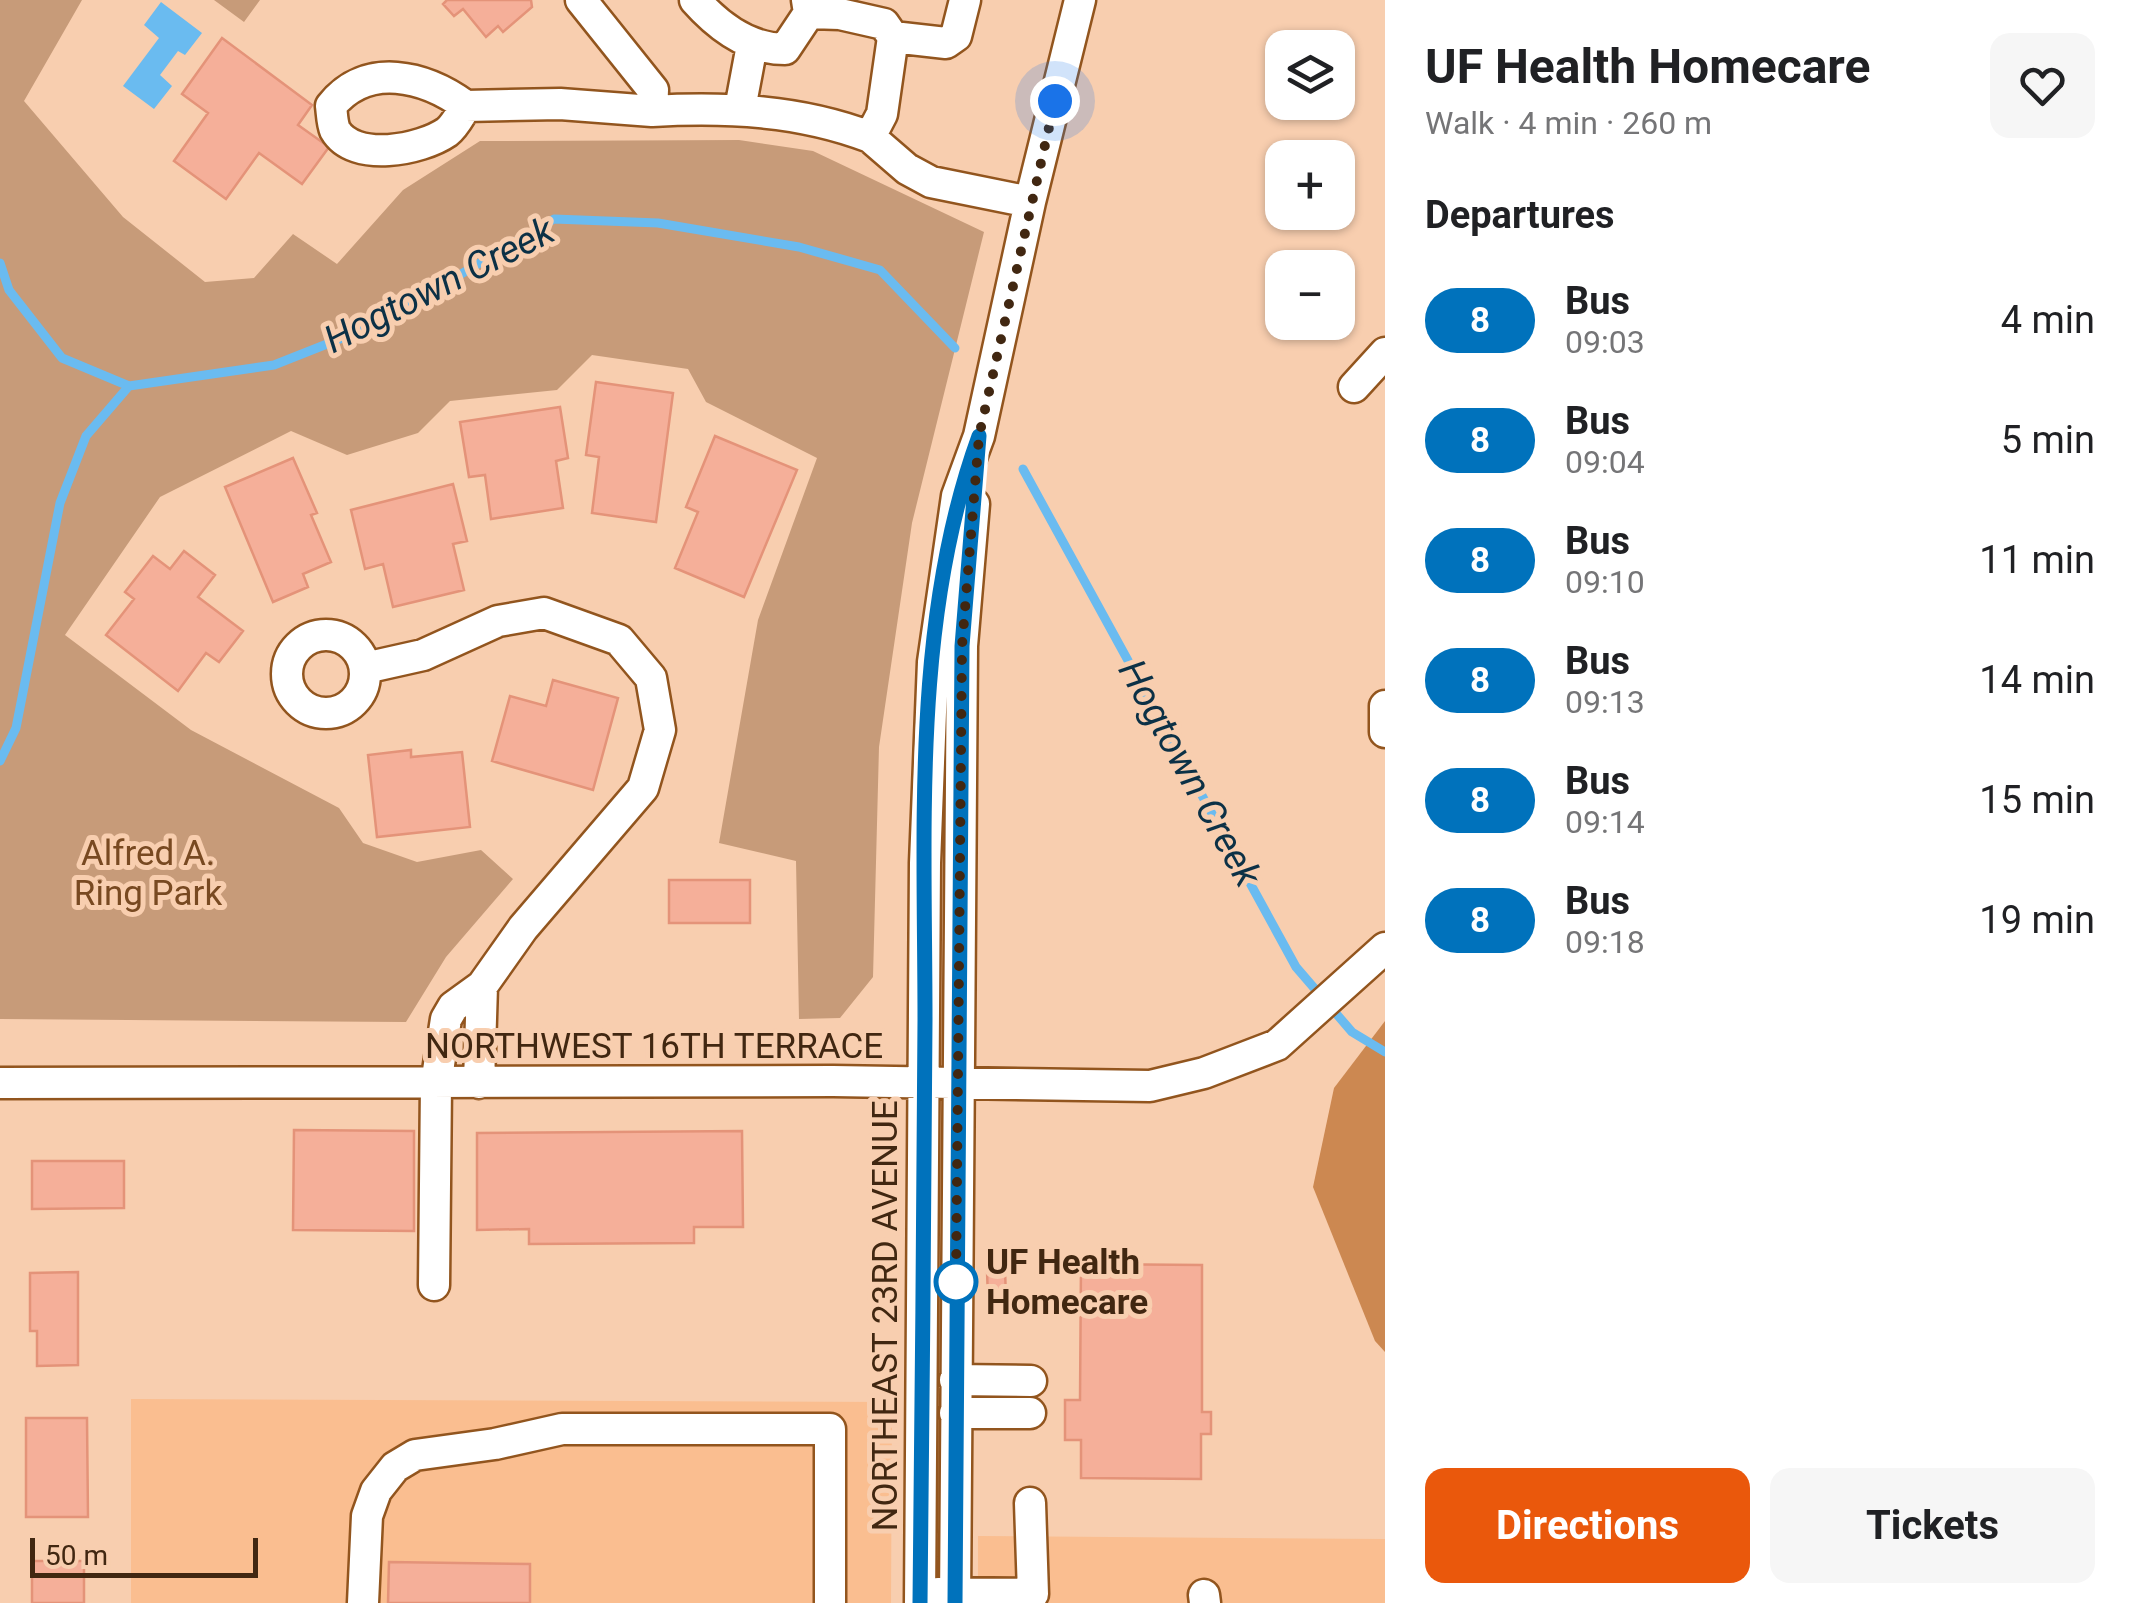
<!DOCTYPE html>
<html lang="en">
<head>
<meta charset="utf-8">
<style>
	:root { --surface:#fff; --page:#f6f6f6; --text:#202124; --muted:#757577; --accent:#ea580c }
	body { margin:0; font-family:Roboto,sans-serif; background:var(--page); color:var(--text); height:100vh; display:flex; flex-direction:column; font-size:38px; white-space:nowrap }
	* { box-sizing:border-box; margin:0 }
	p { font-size:32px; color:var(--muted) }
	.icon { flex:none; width:55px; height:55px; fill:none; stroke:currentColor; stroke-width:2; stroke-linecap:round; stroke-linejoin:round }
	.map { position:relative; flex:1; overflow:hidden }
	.drawer { display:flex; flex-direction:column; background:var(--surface); width:750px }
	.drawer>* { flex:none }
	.badge { padding:0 20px; border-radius:32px; font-size:35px; line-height:65px }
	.fabs { position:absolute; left:1265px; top:30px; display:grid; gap:20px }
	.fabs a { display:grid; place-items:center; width:90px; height:90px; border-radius:20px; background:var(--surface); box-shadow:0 2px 8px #0004; font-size:50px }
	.scale { position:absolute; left:30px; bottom:25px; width:228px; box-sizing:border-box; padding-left:10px; border:5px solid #412711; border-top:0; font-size:28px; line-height:35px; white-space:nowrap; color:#412711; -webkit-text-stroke:8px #f8ceaf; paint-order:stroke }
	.you { position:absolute; width:50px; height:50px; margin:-25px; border:8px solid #fff; border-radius:50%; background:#1a73e8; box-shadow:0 0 0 15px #1a73e833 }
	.map>.badge { position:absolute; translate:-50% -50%; box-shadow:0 0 0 5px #fff }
	h2 { padding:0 40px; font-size:38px; line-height:90px }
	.round { display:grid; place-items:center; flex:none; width:105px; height:105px; border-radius:20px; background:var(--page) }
	.summary { display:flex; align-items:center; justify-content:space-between; height:170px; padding:0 40px }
	h1 { font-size:48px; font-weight:700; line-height:75px }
	.primary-button { display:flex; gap:20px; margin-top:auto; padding:20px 40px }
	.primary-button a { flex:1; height:115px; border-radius:20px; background:var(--accent); color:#fff; font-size:40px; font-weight:700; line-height:115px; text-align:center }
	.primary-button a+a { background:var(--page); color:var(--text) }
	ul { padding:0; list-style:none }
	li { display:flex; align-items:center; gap:30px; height:120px; padding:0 40px }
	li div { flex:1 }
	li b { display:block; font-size:38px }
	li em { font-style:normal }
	li .badge { min-width:110px; font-weight:700; text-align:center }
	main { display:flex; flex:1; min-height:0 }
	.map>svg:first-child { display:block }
</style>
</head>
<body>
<main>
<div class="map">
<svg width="1385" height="1603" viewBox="0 0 1385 1603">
	<rect width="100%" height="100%" fill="#f8ceaf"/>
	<path fill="#fabe90" d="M 131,1399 L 892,1402 L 891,1603 L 131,1603 Z
		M 978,1536 L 1385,1539 L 1385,1603 L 978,1603 Z"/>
	<path fill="#c79b79" d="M 0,0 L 82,0 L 24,101 L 123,217 L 205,282 L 254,278 L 293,234 L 337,264 L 403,190 L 480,141 L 739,140 L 813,151 L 984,232 L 912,523 L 879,747 L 873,977 L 840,1018 L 799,1019 L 796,861 L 719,843 L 758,620 L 817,458 L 706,402 L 688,369 L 592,355 L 557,390 L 450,401 L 418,433 L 347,455 L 291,431 L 160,497 L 65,635 L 191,730 L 339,808 L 363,843 L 417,862 L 481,850 L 513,879 L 446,957 L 406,1022 L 0,1019 Z
		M 214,0 L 260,0 L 244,22 Z"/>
	<path fill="#cc8851" d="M 1385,1021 L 1385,1352 L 1375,1341 L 1313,1187 L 1334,1088 Z"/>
	<path fill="#6abbf0" d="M 161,2 L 202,33 L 185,55 L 178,51 L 160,75 L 172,86 L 154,109 L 123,86 L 159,38 L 144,25 Z"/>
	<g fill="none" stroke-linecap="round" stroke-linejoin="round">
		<path stroke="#6abbf0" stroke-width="9" d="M 0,263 L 9,290 L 62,358 L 129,386
			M 129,386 L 274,365 L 375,325 L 554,219 L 658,223 L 799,247 L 880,270 L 955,348
			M 1023,469 L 1296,967 L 1352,1032 L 1385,1052
			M 0,761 L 16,728 L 60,503 L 86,436 L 129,386"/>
	</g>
	<path fill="#f5af99" stroke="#e49379" stroke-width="2.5" d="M 447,0 L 531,0 L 532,7 L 503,32 L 498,26 L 486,37 L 463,9 L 454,16 L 443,4 Z
		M 222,38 L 312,105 L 298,125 L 329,147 L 302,184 L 259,153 L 226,199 L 174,161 L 208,113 L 182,94 Z
		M 596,382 L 673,393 L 656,522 L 592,513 L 599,457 L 586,455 Z
		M 560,407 L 568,458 L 556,461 L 563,508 L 491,519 L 485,475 L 469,477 L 460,422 Z
		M 715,436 L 797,470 L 744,597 L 675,568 L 698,512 L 686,507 Z
		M 293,458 L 317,513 L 311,515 L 331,562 L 303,574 L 308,587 L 273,602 L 225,487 Z
		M 453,484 L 467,541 L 453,544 L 464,590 L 393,607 L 383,564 L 365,569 L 351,510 Z
		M 184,551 L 215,575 L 198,597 L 243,631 L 219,662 L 206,653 L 178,691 L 106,635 L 134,599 L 125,592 L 153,556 L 170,569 Z
		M 553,680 L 618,698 L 593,790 L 492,761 L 510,696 L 546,706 Z
		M 411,750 L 411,757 L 462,752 L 470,827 L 377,837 L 368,755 Z
		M 669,880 L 750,880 L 750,923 L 669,923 Z
		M 294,1130 L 414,1131 L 414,1231 L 293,1230 Z
		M 742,1131 L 743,1227 L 694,1227 L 694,1243 L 529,1244 L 529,1229 L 477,1230 L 477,1133 Z
		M 32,1161 L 124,1161 L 124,1208 L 32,1209 Z
		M 1081,1264 L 1202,1265 L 1202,1412 L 1211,1412 L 1211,1434 L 1201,1434 L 1201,1479 L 1081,1478 L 1081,1440 L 1065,1440 L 1065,1400 L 1080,1400 Z
		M 1005,1269 L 1006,1299 L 988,1300 L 987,1270 Z
		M 78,1272 L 78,1365 L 37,1366 L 37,1331 L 30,1331 L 30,1273 Z
		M 26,1418 L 87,1418 L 88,1517 L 26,1517 Z
		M 32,1561 L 84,1561 L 84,1603 L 32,1603 Z
		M 389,1562 L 530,1564 L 530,1603 L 388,1603 Z"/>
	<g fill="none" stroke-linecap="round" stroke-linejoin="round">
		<defs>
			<path id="minor" d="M 581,0 L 653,90 L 652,111 C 726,107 800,110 870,137
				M 695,0 C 719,27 748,49 785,49 L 809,13 L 807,0
				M 965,0 L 956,36 L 946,43 L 893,37 L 882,114 L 870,137 L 907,169 L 931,182 L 1030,202
				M 809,13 L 840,14 L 884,24 L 893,37
				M 466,106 C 425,76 367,61 331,106 C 332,113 332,123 335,130 C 354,163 421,150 447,132 C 455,126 460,115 466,106 L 560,104 L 652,111
				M 740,109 L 752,45
				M 1354,387 L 1385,353
				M287 674a39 39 0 1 1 78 0a39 39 0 1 1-78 0Z
				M 365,668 L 423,655 L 498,621 L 544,613 L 619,640 L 651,678 L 660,730 L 643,788 L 523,928 L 482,986 L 453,1007 L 446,1019 L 436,1084 L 434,1285
				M 1385,706 L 1385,732
				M 0,1083 L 833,1081 L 1150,1086 L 1204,1073 L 1277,1045 L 1385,948
				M 479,1083 L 482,986
				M 955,1380 L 1031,1381
				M 955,1413 L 1030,1413
				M 938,1593 L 1033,1594 L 1030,1503
				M 1204,1595 L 1205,1603
				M 363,1603 L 367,1516 L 376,1491 L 395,1467 L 415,1455 L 495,1444 L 562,1429 L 830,1429 L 830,1603
				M 920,1603 L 925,863 L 933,662 L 957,496 L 979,436 L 1030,202 L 1080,0
				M 955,1603 L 962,646 L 974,504"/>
		</defs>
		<use href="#minor" stroke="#92551e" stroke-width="35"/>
		<use href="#minor" stroke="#fff" stroke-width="30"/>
	</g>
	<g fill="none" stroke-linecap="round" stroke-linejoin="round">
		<defs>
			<path id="line" d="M 920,1603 C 922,1409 924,1214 925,1020 C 925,828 912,620 979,436 L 962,646 L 955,1603"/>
		</defs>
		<use href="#line" stroke="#fff" stroke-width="22"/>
		<use href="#line" stroke="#0072bc" stroke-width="15"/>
		<path stroke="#412711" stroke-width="10" stroke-dasharray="0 18" d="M 956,1282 L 956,1286 L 962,646 L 979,436 L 1055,101"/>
	</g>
	<circle fill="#fff" stroke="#0072bc" stroke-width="5" cx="956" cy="1282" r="20"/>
	<g text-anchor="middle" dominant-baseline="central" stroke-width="10" stroke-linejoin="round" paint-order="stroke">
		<g font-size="35" fill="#784921" stroke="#f8ceaf">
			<text x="148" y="853">Alfred A.<tspan x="148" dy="40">Ring Park</tspan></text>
		</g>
		<g font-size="35" fill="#412711" stroke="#f8ceaf">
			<text x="654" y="1046">NORTHWEST 16TH TERRACE</text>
			<text transform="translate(885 1316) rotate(-90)">NORTHEAST 23RD AVENUE</text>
		</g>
		<g font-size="35" font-weight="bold" fill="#412711" stroke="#f8ceaf" text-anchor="start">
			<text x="986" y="1262">UF Health<tspan x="986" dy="40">Homecare</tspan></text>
		</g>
		<g font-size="38" font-style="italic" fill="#0c3146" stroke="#f8ceaf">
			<text transform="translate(439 285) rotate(-27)">Hogtown Creek</text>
			<text transform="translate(1190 773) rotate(61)">Hogtown Creek</text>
		</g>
	</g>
</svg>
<div class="fabs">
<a><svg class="icon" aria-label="layers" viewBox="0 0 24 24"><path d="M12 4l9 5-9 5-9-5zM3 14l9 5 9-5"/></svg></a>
<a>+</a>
<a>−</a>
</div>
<div class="scale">50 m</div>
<div class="you" style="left:1055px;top:101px"></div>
</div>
<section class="drawer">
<div class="summary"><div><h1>UF Health Homecare</h1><p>Walk · 4 min · 260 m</p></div><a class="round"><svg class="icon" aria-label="heart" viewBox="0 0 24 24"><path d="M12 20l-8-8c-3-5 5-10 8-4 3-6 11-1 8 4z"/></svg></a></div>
<h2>Departures</h2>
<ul>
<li><span class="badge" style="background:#0072bc;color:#fff">8</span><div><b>Bus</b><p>09:03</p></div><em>4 min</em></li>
<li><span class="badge" style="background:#0072bc;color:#fff">8</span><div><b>Bus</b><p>09:04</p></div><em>5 min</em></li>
<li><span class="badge" style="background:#0072bc;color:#fff">8</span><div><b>Bus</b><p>09:10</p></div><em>11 min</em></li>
<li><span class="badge" style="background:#0072bc;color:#fff">8</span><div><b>Bus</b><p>09:13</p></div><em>14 min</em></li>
<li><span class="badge" style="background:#0072bc;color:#fff">8</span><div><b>Bus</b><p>09:14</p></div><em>15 min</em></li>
<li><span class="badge" style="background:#0072bc;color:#fff">8</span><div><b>Bus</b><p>09:18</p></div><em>19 min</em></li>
</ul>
<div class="primary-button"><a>Directions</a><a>Tickets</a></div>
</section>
</main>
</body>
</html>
